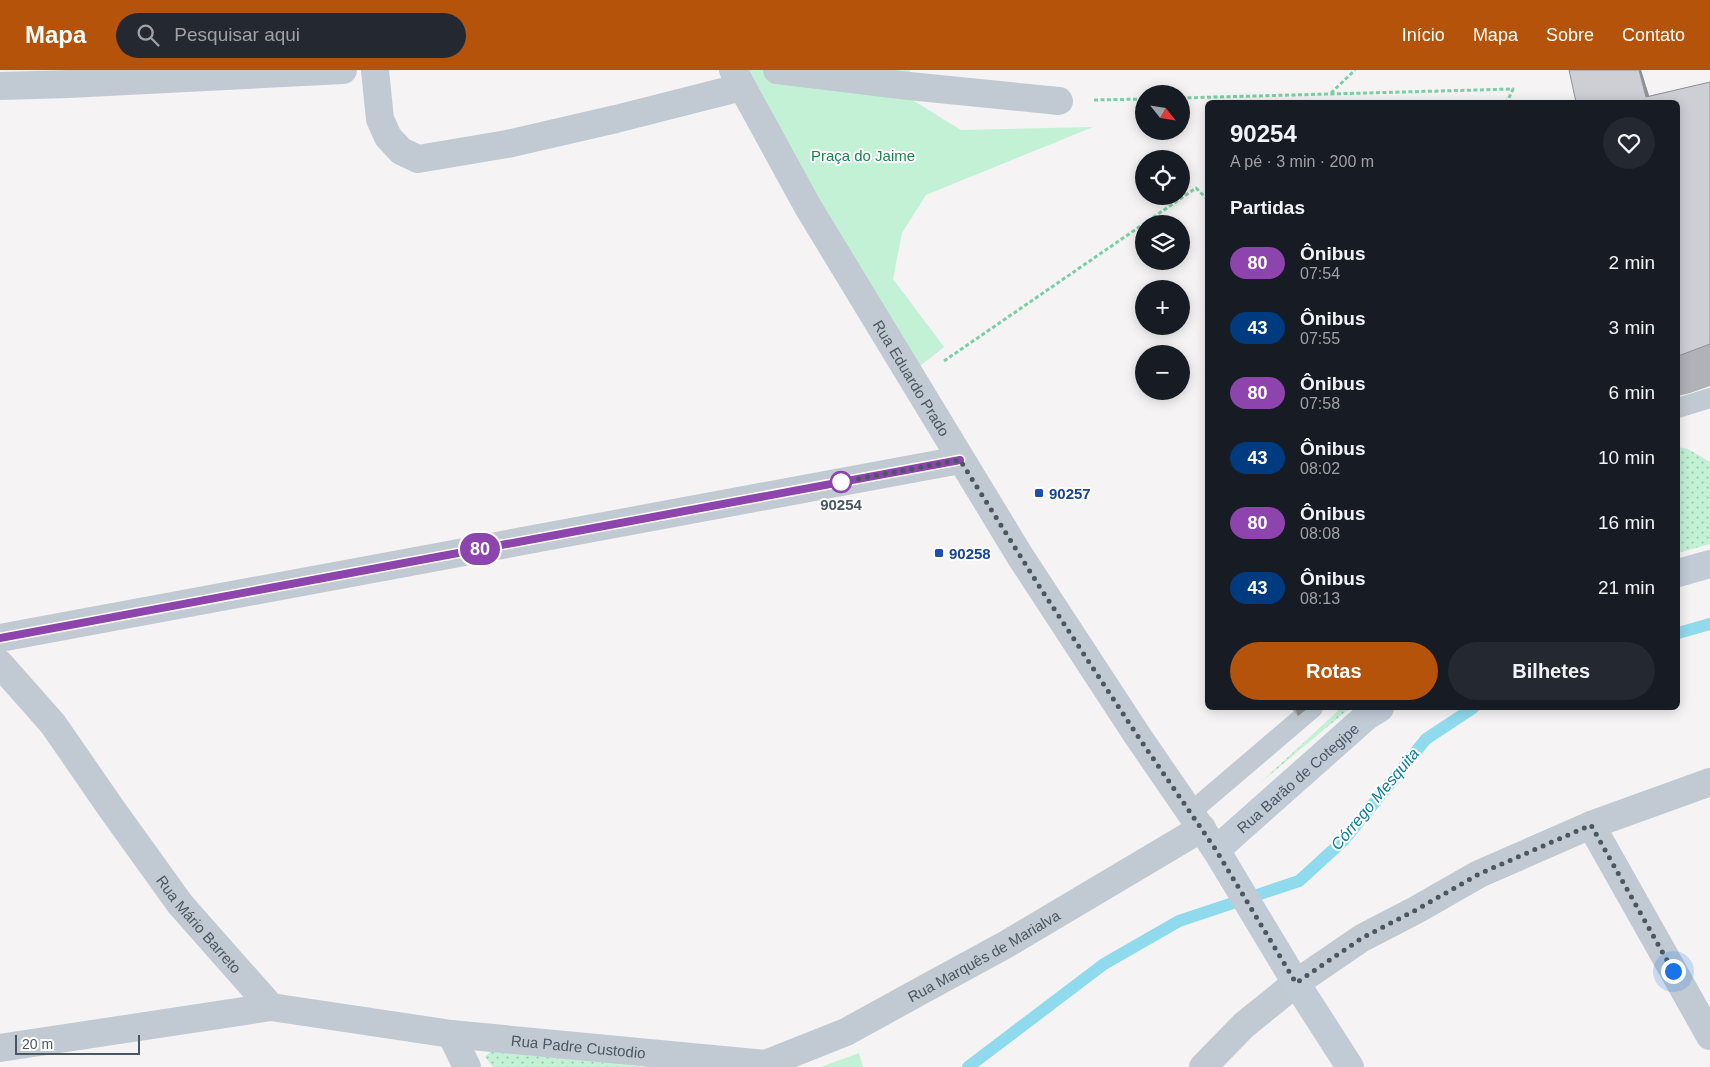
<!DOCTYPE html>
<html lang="pt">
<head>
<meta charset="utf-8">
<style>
	:root { --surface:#171b24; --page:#242831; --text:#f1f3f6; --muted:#9ea1a6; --accent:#b45309 }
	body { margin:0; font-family:Arial,sans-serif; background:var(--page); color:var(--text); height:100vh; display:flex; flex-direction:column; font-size:19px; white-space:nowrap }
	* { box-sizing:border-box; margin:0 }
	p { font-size:16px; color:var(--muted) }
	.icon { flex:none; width:28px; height:28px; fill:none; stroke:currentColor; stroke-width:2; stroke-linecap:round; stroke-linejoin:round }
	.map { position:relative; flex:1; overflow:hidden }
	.details { position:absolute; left:1205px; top:30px; width:475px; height:610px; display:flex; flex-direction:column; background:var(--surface); border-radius:8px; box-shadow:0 2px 12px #0003 }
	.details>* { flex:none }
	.badge { padding:0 10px; border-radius:16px; font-size:18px; line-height:32px }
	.needle { width:32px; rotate:120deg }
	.tools { position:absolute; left:1135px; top:15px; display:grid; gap:10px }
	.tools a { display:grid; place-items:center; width:55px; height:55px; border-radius:50%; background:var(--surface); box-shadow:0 2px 12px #0003; font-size:25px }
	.scale { position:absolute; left:15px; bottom:12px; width:125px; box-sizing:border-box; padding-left:5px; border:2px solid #4a5661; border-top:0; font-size:14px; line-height:18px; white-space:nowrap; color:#4a5661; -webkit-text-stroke:4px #fff; paint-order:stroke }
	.you { position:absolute; width:25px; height:25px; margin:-12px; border:4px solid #fff; border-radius:50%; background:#1a73e8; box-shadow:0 0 0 8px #1a73e833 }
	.map>.badge { position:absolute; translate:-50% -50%; box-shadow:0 0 0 2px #fff }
	h2 { padding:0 25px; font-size:19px; line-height:45px }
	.round { display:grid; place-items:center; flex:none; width:52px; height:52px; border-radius:26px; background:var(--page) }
	.overview { display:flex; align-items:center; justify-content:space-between; height:85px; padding:0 25px }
	h1 { font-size:24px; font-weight:600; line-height:38px }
	.action { display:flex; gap:10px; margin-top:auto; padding:10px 25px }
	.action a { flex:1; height:58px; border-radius:30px; background:var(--accent); color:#fff; font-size:20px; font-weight:600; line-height:58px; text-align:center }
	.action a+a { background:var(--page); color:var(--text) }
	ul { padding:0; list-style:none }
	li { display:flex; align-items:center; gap:15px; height:65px; padding:0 25px }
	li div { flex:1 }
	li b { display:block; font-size:19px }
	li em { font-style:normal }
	li .badge { min-width:55px; font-weight:700; text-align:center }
	header { display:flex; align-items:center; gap:30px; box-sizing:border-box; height:70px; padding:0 25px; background:var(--accent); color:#fff }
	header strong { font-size:24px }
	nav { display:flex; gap:28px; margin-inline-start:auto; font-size:18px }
	.search { width:350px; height:45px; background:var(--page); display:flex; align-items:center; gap:12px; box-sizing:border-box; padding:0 18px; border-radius:28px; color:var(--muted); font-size:19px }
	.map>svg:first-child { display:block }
</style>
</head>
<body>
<header>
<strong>Mapa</strong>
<div class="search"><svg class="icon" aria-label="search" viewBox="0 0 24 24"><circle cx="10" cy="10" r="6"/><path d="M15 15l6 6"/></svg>Pesquisar aqui</div>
<nav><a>Início</a><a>Mapa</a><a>Sobre</a><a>Contato</a></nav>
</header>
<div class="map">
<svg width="1710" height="997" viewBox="0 0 1710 997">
	<defs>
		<pattern id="grass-dots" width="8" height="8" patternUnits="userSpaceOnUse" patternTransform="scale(1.25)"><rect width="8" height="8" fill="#c3f1d5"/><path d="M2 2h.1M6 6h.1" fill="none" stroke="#a0c6b0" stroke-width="1.8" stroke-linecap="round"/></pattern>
	</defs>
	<rect width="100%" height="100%" fill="#f5f3f3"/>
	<path fill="url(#grass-dots)" d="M 1678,377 L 1688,379 L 1710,392 L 1710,474 L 1678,483 Z
		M 1341,638 L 1350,638 L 1260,713 Z
		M 492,980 L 643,997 L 493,997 L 485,987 Z"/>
	<path fill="#c3f1d5" d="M 723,0 L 910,0 L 909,28 L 961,60 L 1093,57 L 926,125 L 902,163 L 893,209 L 944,277 L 910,304 Z
		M 859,983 L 863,997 L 821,997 Z"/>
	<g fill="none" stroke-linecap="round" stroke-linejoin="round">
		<path stroke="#90daee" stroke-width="12" d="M 1678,563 L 1710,554
			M 968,997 L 1104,894 L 1179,851 L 1299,811 L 1344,770 L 1426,669 L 1473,638"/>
		<path stroke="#7ad0a6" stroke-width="3" stroke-dasharray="4 2.5" stroke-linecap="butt" d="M 1331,23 L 1355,0
			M 1181,28 L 1513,19 L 1507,32
			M 1094,30 L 1144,29
			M 944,291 L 1196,118 L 1208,130"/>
		<path stroke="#c1cad2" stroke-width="20" d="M 1678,338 L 1710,328
			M 1191,742 L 1313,638"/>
		<g stroke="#c1cad2" stroke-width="28">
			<path d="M 375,0 L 380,49 L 388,67 L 401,81 L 418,89 L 507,74 L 616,49 L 742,17"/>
			<path id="s1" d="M 733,0 L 808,137 L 1020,486 L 1137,665 L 1216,780"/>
			<path d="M 777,0 L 909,16 L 1059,31"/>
			<path d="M 0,16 L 69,14 L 343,0"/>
			<path d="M 0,568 L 960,390"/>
			<path id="s2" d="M 0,594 L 53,654 L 111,738 L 180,834 L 271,937"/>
			<path d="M 1591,755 L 1710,966"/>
			<path d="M 451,964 L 467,997"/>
			<path id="s3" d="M 0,978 L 271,937 L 451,964 L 765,994"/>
			<path id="s4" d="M 758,997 L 846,962 L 926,918 L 1005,875 L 1202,758"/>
			<path d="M 1203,997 L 1244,955 L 1296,913 L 1362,868 L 1416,840 L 1479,804 L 1591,755 L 1710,712"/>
		</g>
		<g stroke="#c1cbd6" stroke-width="28">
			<path d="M 1678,503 L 1710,494"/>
			<path id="s5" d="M 1350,997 L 1296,913 L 1216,780 L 1367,646 L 1380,638"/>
		</g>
	</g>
	<path fill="#b0b2b7" d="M 1641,0 L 1649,26 L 1710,12 L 1710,316 L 1690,323 L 1678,326 L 1678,32 L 1576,32 Z
		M 1291,638 L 1308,638 L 1298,646 Z"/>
	<path fill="#909195" d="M 1639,0 L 1641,0 L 1651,32 L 1648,32 Z
		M 1295,638 L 1308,638 L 1298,646 Z"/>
	<path fill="#cdcfd5" stroke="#909195" d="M 1569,0 L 1639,0 L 1646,27 L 1710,12 L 1710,274 L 1678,286 L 1678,32 L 1576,32 Z"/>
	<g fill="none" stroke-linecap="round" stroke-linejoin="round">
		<defs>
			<path id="line" d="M 0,568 L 960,390"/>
		</defs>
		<use href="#line" stroke="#fff" stroke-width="11"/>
		<use href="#line" stroke="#8e44ad" stroke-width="8"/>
		<path stroke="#4a5661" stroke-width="5" stroke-dasharray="0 9" d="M 841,412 L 960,390 L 1041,519 L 1137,665 L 1216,780 L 1296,913 L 1362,868 L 1416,840 L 1479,804 L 1591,755 L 1673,901"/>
	</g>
	<circle fill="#fff" stroke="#8e44ad" stroke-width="2.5" cx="841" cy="412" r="10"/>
	<g fill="#1a4fb4" stroke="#fff" stroke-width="2">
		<rect x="1034" y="418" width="10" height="10" rx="2.5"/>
		<rect x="934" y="478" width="10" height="10" rx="2.5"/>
	</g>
	<g text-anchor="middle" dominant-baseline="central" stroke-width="4" stroke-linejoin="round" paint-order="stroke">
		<g font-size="15" fill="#17864f" stroke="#fff">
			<text x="863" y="85">Praça do Jaime</text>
		</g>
		<g font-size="15" fill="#4a5661" stroke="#fff">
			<text stroke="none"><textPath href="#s1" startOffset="356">Rua Eduardo Prado</textPath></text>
			<text stroke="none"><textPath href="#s5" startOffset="364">Rua Barão de Cotegipe</textPath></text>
			<text stroke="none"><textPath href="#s2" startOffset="328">Rua Mário Barreto</textPath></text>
			<text stroke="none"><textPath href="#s4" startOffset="252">Rua Marquês de Marialva</textPath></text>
			<text stroke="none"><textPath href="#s3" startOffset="584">Rua Padre Custodio</textPath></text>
		</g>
		<g font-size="15" font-weight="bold" fill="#164399" stroke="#fff" text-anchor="start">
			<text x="1049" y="423">90257</text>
			<text x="949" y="483">90258</text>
		</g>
		<g font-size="15" font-weight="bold" fill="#4a5661" stroke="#fff">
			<text x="841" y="434">90254</text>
		</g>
		<g font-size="16" font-style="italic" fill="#0c7c9b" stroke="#fff">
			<text transform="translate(1375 729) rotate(-50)">Córrego Mesquita</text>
		</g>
	</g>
</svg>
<div class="tools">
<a><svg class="needle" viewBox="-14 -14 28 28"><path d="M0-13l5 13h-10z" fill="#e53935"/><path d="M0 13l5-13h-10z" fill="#9ea1a6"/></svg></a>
<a><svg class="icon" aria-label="locate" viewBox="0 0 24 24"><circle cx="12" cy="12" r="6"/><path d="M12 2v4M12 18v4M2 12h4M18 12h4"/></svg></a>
<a><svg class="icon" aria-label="layers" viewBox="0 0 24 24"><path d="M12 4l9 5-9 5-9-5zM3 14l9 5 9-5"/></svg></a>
<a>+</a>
<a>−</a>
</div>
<div class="scale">20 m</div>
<div class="you" style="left:1673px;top:901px"></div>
<b class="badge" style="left:480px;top:479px;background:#8e44ad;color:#fff">80</b>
<section class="details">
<div class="overview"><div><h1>90254</h1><p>A pé · 3 min · 200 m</p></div><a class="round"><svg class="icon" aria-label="heart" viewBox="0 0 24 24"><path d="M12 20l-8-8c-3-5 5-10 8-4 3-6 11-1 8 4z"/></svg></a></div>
<h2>Partidas</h2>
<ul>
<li><span class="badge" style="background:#8e44ad;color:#fff">80</span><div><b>Ônibus</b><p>07:54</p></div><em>2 min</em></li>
<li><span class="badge" style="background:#003b80;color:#fff">43</span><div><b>Ônibus</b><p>07:55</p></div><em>3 min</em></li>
<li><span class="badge" style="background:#8e44ad;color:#fff">80</span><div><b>Ônibus</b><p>07:58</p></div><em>6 min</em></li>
<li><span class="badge" style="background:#003b80;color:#fff">43</span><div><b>Ônibus</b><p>08:02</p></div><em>10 min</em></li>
<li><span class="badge" style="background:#8e44ad;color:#fff">80</span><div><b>Ônibus</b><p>08:08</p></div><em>16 min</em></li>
<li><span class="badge" style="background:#003b80;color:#fff">43</span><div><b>Ônibus</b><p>08:13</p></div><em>21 min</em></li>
</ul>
<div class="action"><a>Rotas</a><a>Bilhetes</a></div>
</section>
</div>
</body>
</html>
